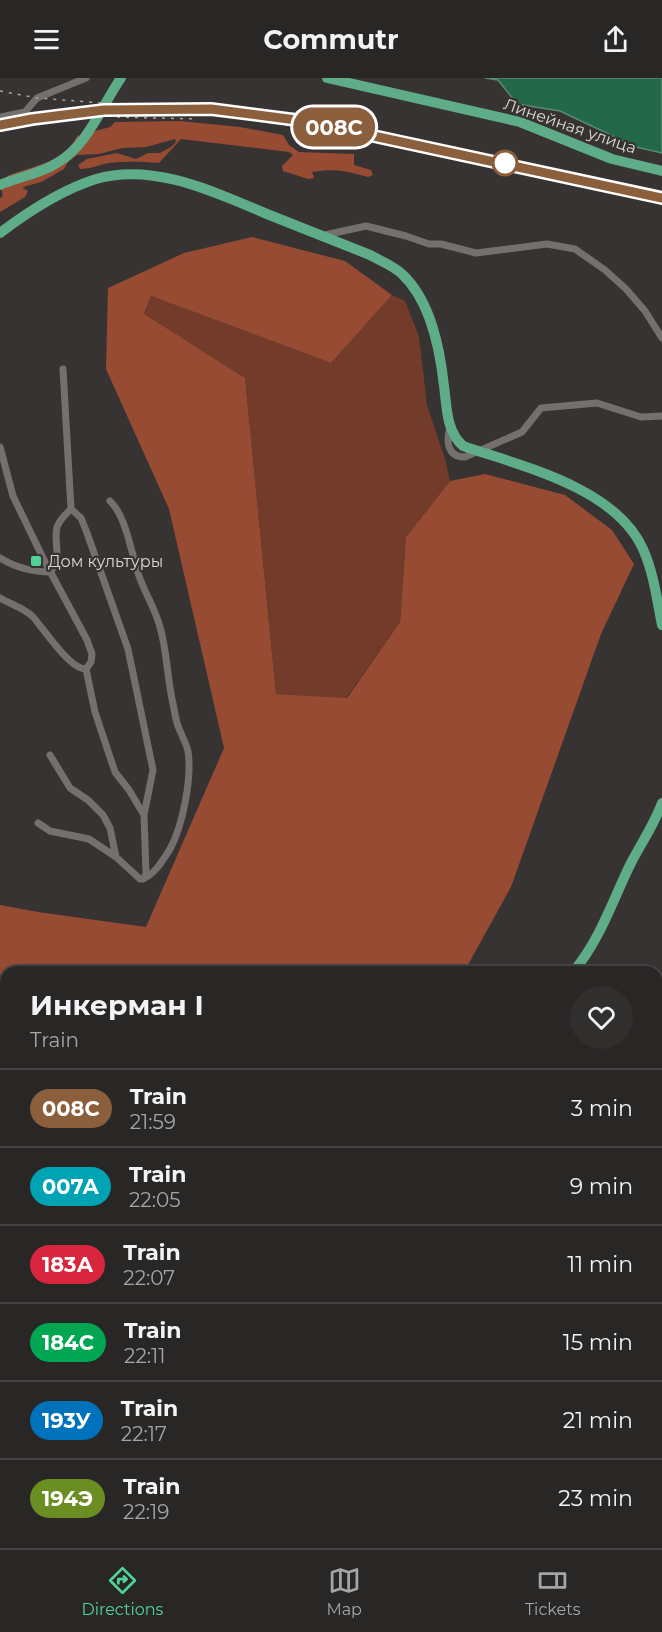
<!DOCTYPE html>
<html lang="en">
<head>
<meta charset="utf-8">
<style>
	:root { --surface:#292626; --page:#312e2e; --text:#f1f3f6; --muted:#a5a5a7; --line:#454343; --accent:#50d398 }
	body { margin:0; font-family:Montserrat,sans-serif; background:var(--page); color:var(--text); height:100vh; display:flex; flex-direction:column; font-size:22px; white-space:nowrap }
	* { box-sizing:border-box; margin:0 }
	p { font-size:20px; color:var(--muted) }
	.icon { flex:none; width:33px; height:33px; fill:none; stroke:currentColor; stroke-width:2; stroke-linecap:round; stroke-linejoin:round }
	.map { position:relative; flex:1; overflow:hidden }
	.drawer { position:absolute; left:0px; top:888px; width:663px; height:582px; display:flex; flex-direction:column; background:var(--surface); border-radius:18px 18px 0 0; box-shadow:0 3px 9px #0003,0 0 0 2px var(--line) }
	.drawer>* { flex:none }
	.badge { padding:0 12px; border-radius:20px; font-size:21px; line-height:39px }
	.map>.badge { position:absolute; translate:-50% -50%; box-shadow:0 0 0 3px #fff }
	.round { display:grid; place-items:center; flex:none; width:63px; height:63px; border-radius:32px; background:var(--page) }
	.overview { display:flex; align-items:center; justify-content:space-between; height:102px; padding:0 30px }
	h1 { font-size:28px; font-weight:700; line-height:45px }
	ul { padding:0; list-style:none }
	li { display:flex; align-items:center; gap:18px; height:78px; padding:0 30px; border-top:2px solid var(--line) }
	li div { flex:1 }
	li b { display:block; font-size:22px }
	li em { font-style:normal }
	li .badge { min-width:66px; font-weight:700; text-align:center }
	header { display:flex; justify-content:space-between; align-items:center; height:78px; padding:0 30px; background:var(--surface); font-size:27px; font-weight:700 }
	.dock { display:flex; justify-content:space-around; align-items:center; height:84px; border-top:2px solid var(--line); background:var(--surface); font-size:16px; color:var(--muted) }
	.dock a { display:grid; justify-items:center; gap:3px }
	.dock .on { color:var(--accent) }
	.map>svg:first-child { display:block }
</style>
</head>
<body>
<header><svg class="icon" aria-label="menu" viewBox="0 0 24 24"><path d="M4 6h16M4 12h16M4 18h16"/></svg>Commutr<svg class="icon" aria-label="share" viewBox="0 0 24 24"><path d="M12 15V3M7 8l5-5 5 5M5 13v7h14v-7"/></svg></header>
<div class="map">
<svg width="662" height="1470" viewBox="0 0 662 1470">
	<rect width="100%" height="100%" fill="#373332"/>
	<path fill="#733b29" d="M 392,217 L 405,223 L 419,258 L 427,327 L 445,381 L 450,403 L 406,459 L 400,544 L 346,620 L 276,616 L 245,300 L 144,237 L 151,218 L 331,285 Z"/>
	<path fill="#964b32" d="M 180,43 L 240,49 L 283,57 L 289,67 L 299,74 L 354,76 L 354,87 L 371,92 L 373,97 L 368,99 C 346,93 335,90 312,94 L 314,100 L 308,101 L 283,93 L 282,88 L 293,77 L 289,74 L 181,61 L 159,85 C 143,84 126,83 109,85 C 99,87 90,91 80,91 L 78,87 L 87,81 L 117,75 L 136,81 L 148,75 L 160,75 L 171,69 L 176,64 L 175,61 L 146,69 L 122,70 L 99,76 L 77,77 L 68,84 L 64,91 L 41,104 L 23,109 L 23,110 L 28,113 L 25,119 L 0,134 L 0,120 L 3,118 L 1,110 L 5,105 L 7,98 C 31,88 65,85 77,58 L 110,49 L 115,44 Z
		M 252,159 L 345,183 L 392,217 L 331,285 L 151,218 L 144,236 L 245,300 L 276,616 L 347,620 L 400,544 L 406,459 L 450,403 L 485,396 L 565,417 L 612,452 L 634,486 L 601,556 L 511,809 L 464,894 L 6,894 L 6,1108 L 0,1107 L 0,827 L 38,834 L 146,849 L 224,670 L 169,431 L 106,291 L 108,210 L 184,175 Z
		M 662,956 L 662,1388 L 657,1382 L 657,957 Z
		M 0,1252 L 6,1257 L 6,1464 L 348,1464 L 358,1470 L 16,1470 L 0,1463 Z
		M 657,1405 L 662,1410 L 662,1470 L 623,1470 L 618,1464 L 657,1464 Z
		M 445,1464 L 606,1464 L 612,1470 L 453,1470 Z"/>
	<path fill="#236849" stroke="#5a8a74" stroke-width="1.5" d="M 485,0 L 662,0 L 662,75 L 636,69 L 560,33 L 517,26 L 498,2 Z"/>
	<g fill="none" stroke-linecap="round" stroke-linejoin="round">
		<path stroke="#75706f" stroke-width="7" d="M 0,39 L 25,34 L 37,20 L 86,0
			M 325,157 L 366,148 L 406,158 L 429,166 L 441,166 L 476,175 L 547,166 L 575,171 L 605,192 L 626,211 L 645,233 L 662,260
			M 450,349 C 446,363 447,379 465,379 L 522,354 L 541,330 L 597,325 L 641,339 L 662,338
			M 0,369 L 13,418 L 44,482 L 87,562 L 92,576 L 91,584 L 86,591 L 95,634 L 115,694 L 129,712 L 144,737
			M 110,423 C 126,438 131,474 138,495 C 144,514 155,530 160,549 C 167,573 167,597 172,621 C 174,630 175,639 178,648 C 181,656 186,665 188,673 C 192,700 183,747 170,771 C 163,782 155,796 143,801
			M 0,480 C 16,490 32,494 51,494
			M 51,494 C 54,488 57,481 57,475 C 56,452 52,449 71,431
			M 0,520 C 10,526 26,531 33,539 C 44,551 69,591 86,591
			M 50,677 L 70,710 L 88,722 L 103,737 L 110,750 L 116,779 L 140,801 L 143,801 L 146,796 L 144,737 L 153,692 L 128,571 L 87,455 L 81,440 L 71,431 L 63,291
			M 38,745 L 50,753 L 89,761 L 116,779
			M 657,923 L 662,917
			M 657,1400 L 662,1405"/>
		<path stroke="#75706f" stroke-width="9" d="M 0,1222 L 6,1227
			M 381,1464 L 392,1470"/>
		<path stroke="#5fac88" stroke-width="10" d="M 327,0 L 520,44 L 612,81 L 662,93
			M 0,107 C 18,99 40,96 57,85 C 88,67 101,29 121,0
			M 0,155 C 29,133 61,112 96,101 C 156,84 218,116 272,138 C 305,151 338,164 370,177 C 381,183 394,188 402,196 C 431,223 440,271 444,308 C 447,329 446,353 463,368 C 521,388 615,409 643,471 C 654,496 657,522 662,547
			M 573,894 C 600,862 612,824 630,787 C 640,767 654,747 662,725
			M 612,1464 L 617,1470"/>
		<path stroke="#a8a5a4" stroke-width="1.5" stroke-dasharray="3 6" stroke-linecap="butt" d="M 0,13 L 37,20 L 103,25
			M 117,39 L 198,41
			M 0,47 L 31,41 L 104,32 L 211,31 L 305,43 L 662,120"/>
	</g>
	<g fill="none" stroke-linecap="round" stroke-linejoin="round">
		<defs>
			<path id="line" d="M 0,47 L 32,41 L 104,32 L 211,31 L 304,43 L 662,120"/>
		</defs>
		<use href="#line" stroke="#fff" stroke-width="14"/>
		<use href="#line" stroke="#8b5e3c" stroke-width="9"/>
	</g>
	<circle fill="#fff" stroke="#8b5e3c" stroke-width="3" cx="505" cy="85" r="12"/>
	<rect fill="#50d398" stroke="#373332" stroke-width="2" x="30" y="477" width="12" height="12" rx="3"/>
	<g text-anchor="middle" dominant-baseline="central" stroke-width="4.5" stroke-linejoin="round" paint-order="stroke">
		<g font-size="16" fill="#dad8d7" stroke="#373332">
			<text transform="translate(570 48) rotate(19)">Линейная улица</text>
		</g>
		<g font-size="16" fill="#dad8d7" stroke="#373332" text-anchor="start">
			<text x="48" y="483">Дом культуры</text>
		</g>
	</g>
</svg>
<b class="badge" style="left:334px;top:49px;background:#8b5e3c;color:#fff">008С</b>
<section class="drawer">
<div class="overview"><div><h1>Инкерман I</h1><p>Train</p></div><a class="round"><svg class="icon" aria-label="heart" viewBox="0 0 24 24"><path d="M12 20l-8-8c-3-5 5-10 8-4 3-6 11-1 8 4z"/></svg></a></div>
<ul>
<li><span class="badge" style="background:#8b5e3c;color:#fff">008С</span><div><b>Train</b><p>21:59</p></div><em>3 min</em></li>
<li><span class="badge" style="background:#00a3b4;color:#fff">007А</span><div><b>Train</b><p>22:05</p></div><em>9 min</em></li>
<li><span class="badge" style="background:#d7263d;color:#fff">183А</span><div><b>Train</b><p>22:07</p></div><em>11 min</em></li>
<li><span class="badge" style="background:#00a651;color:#fff">184С</span><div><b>Train</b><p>22:11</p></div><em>15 min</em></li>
<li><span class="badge" style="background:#0072bc;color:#fff">193У</span><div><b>Train</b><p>22:17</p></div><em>21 min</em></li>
<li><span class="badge" style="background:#6b8e23;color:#fff">194Э</span><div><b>Train</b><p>22:19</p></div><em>23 min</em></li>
</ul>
</section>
</div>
<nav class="dock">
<a class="on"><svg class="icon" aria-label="directions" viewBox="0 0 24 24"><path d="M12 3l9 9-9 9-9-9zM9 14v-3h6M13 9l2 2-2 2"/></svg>Directions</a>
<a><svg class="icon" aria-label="map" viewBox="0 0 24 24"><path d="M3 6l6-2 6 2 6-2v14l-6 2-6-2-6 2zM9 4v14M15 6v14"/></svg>Map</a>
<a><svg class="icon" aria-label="tickets" viewBox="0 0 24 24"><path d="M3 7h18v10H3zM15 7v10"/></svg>Tickets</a>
</nav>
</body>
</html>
